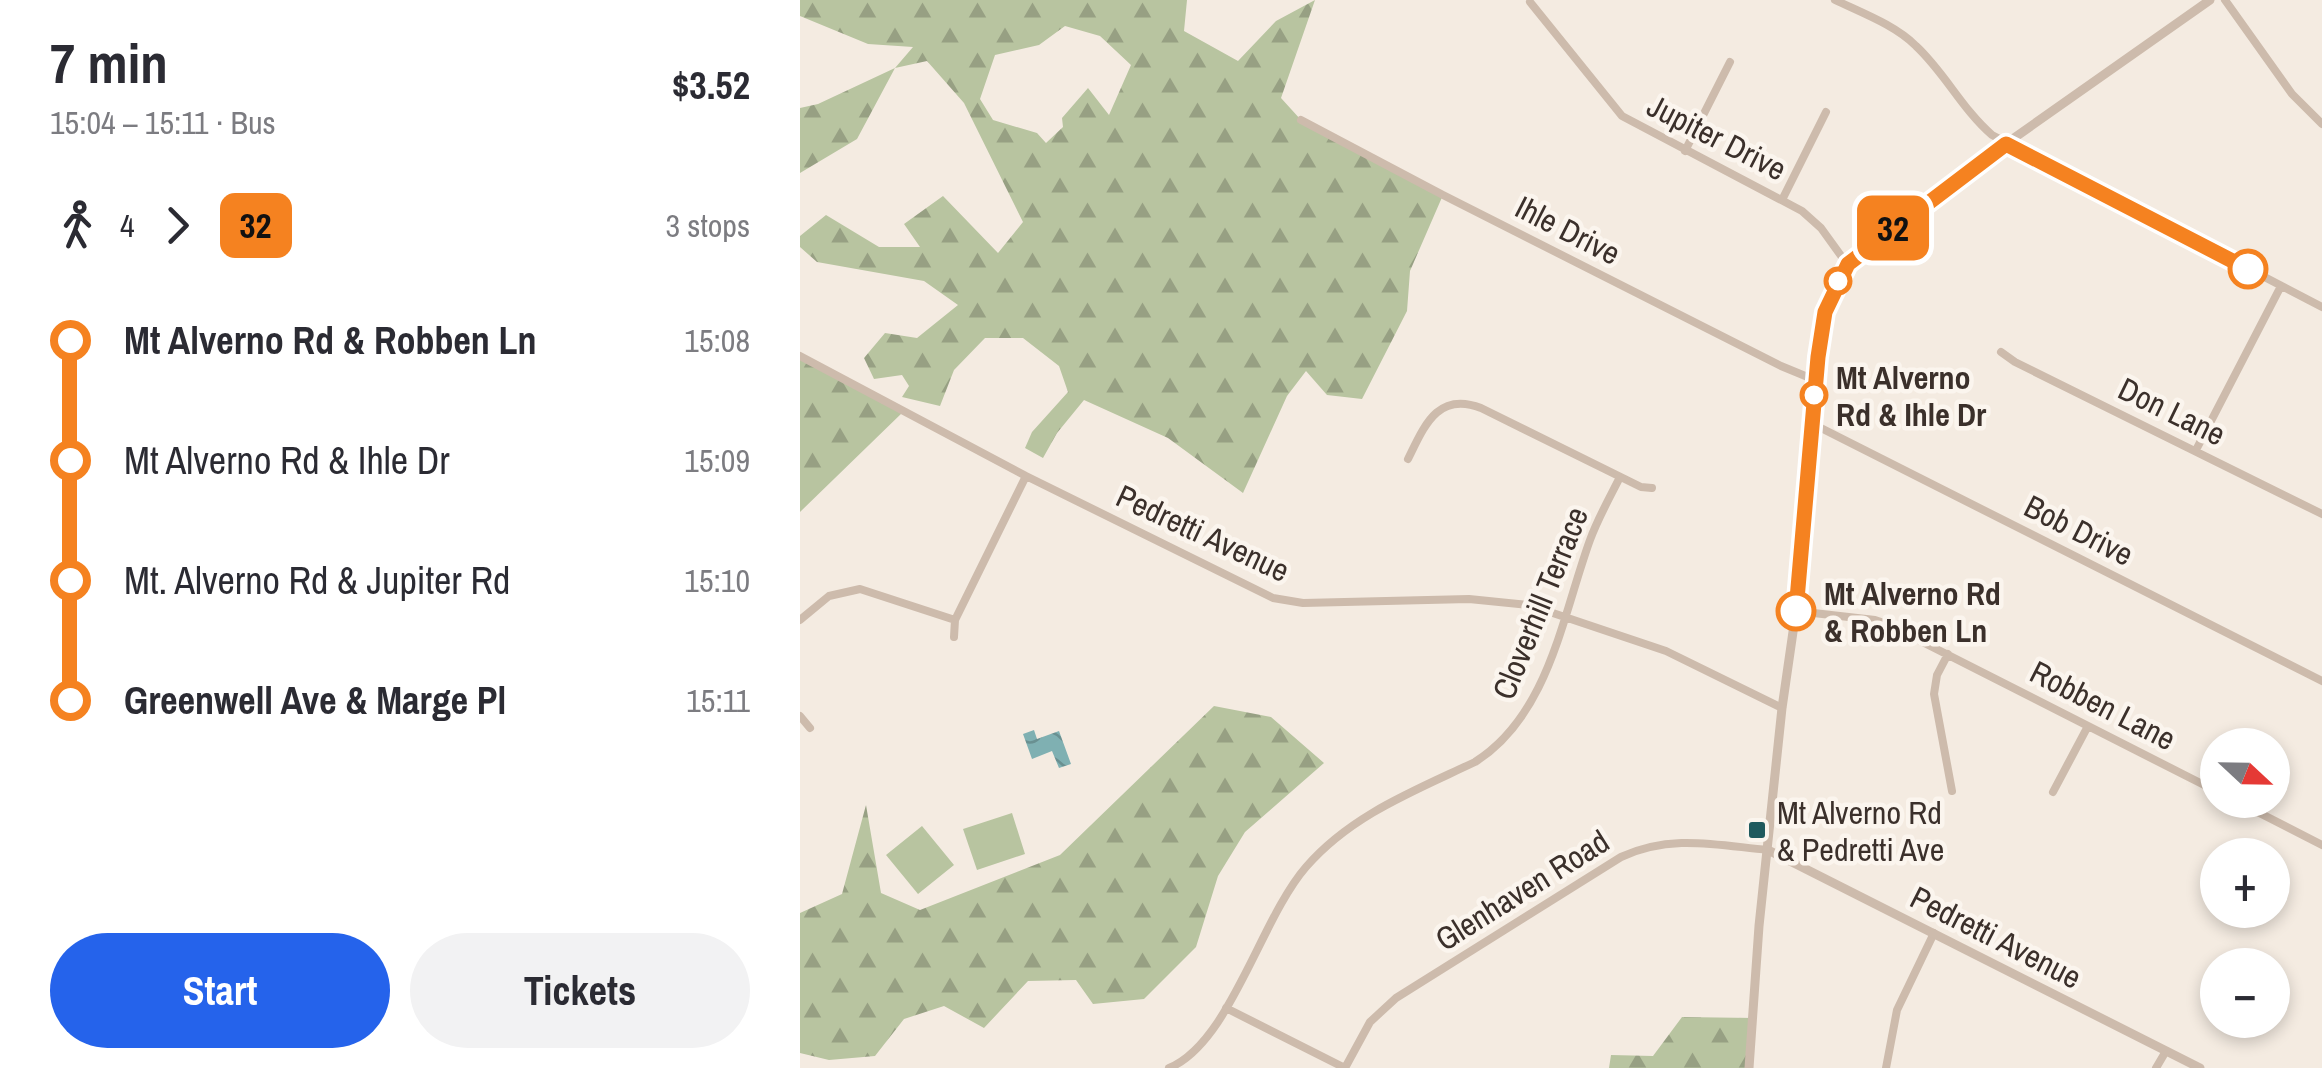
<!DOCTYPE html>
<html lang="en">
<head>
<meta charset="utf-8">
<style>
	:root { --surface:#fff; --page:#f2f2f3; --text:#2b2b33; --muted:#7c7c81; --accent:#2563eb }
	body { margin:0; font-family:"Archivo Narrow",sans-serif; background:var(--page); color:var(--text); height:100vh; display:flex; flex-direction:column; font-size:38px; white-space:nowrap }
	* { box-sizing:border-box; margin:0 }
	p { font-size:32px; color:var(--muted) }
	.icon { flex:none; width:55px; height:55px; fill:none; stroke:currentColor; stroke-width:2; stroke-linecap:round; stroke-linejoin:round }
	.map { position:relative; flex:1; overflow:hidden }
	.side { display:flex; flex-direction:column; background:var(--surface); width:800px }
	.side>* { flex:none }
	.badge { padding:0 20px; border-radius:15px; font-size:35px; line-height:65px }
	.needle { width:65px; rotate:112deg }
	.buttons { position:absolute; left:1400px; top:728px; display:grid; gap:20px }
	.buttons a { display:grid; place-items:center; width:90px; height:90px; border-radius:50%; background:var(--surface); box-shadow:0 5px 15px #0003; font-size:50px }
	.map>.badge { position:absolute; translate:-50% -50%; box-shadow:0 0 0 5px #fff }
	.legs { display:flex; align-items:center; gap:15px; height:110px; padding:0 50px; font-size:32px }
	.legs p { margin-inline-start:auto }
	.head { display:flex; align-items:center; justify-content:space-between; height:170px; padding:0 50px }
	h1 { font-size:55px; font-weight:700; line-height:75px }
	.primary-button { display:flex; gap:20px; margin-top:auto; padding:20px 50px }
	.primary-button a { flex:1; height:115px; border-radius:60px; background:var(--accent); color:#fff; font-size:40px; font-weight:700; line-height:115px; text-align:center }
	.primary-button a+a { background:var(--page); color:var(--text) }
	ul { padding:0 50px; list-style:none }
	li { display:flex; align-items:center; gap:35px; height:120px; font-size:38px }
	li i { display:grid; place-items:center; width:15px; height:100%; margin:0 12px; background:currentColor }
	li i::after { content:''; width:25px; height:25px; margin:-12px; border:8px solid; border-radius:50%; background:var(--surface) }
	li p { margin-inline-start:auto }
	li:first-child i { background:linear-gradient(#0000 50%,currentColor 0) }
	li:last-child i { background:linear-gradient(currentColor 50%,#0000 0) }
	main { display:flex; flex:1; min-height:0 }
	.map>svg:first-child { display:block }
</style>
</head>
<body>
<main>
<section class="side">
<div class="head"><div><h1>7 min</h1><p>15:04 – 15:11 · Bus</p></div><b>$3.52</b></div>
<div class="legs"><svg class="icon" aria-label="walk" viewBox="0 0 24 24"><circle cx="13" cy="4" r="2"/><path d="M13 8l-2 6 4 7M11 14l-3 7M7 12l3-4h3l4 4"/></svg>4<svg class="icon" aria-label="forward" viewBox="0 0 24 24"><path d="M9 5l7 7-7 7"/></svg><b class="badge" style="background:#f58220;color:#111">32</b><p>3 stops</p></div>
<ul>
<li><i style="color:#f58220"></i><b>Mt Alverno Rd &amp; Robben Ln</b><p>15:08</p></li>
<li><i style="color:#f58220"></i><span>Mt Alverno Rd &amp; Ihle Dr</span><p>15:09</p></li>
<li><i style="color:#f58220"></i><span>Mt. Alverno Rd &amp; Jupiter Rd</span><p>15:10</p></li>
<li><i style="color:#f58220"></i><b>Greenwell Ave &amp; Marge Pl</b><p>15:11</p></li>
</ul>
<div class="primary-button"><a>Start</a><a>Tickets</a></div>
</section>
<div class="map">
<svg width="1522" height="1068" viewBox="0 0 1522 1068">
	<defs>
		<pattern id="forest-firs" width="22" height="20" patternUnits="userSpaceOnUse" patternTransform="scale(2.5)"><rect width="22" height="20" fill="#b8c4a0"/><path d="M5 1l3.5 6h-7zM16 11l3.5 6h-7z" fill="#97a083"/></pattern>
		<pattern id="water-waves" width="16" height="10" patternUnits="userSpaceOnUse" patternTransform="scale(2.5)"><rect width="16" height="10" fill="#7fb0b2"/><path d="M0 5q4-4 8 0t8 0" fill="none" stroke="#699091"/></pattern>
	</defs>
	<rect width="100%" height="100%" fill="#f4ebe1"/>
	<path fill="#b8c4a0" d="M 212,813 L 225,854 L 177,870 L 163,829 Z
		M 122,826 L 154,865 L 118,894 L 86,855 Z"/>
	<path fill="url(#forest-firs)" fill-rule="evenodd" d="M 0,0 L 387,0 L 384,31 L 438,61 L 476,21 L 515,0 L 481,98 L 501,120 L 643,195 L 610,271 L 607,311 L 562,399 L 527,395 L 506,371 L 487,396 L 443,493 L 368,438 L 284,400 L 257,433 L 243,458 L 225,448 L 232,432 L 268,392 L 259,366 L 223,338 L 185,338 L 154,370 L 140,406 L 102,397 L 109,386 L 102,375 L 74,379 L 64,358 L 85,333 L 117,338 L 158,305 L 124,281 L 17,262 L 0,247 L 0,236 L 26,215 L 79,247 L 120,247 L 104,224 L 143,196 L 198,253 L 223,222 L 164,103 L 127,61 L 95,68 L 57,139 L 0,173 L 0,108 L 18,104 L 95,68 L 113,47 L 68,44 L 0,16 ZM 265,26 L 300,36 L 331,65 L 309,115 L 288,88 L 262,118 L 263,127 L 246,143 L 237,133 L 193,120 L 180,99 L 195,55 L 239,45 Z
		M 0,356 L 103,412 L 0,512 Z
		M 414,706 L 471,717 L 524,763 L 445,832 L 418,876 L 396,947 L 344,999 L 293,1004 L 276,980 L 228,981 L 184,1028 L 144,1006 L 104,1019 L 75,1056 L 29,1060 L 0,1053 L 0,913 L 42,894 L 66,805 L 81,893 L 120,910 L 260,855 Z
		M 882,1017 L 953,1018 L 949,1068 L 809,1068 L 811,1055 L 853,1056 Z"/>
	<path fill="url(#water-waves)" d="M 234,730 L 237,739 L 259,731 L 271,764 L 259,768 L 252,751 L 232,759 L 223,734 Z"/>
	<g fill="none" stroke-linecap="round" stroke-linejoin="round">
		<path stroke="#cdbbac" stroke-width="8" d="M 1035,0 C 1062,13 1095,25 1116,46 C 1145,73 1162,109 1192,135 L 1522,307
			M 1425,0 L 1492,94 L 1522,124
			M 730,2 L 822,116 L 1002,211 L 1021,228 L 1047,264
			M 501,120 L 643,195 L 981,366 L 1015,380
			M 885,151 L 930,62
			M 982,200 L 1026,112
			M 1201,352 L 1215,362 L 1522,514
			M 0,356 L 226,476 L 473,598 L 503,603 L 669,599 L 729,605 L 866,651 L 982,708
			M 1013,424 L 1522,681
			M 1396,450 L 1481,286
			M 608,459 C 624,427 637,391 681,408 L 841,487 L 852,488
			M 996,611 L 1075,620 L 1087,624 L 1418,792
			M 0,620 L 29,596 L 60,589 L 155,620
			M 154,637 L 155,620 L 226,476
			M 1148,654 L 1137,675 L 1134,694 L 1152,791
			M 0,716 L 10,728
			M 1253,792 L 1288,726
			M 1434,800 L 1522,845
			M 426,1008 L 545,1068
			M 369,1068 C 430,1043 460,920 506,867 C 551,815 614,791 675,762 C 749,715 762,617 790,540 C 798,518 810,497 820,477
			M 545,1068 L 570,1022 L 596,998 L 821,857 C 871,834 915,845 968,850
			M 1086,1068 L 1097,1010 L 1134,933
			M 1356,1068 L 1366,1051"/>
		<path stroke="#cdbbac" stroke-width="9" d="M 968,850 L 1400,1068
			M 949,1068 L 959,926 L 982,708 L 996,611 L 1015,380 L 1020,333 L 1031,295 L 1047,264 L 1071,244 L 1177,164 L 1410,0"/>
	</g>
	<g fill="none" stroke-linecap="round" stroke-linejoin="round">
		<defs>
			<path id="line-1" d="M 996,611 L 1018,357 L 1025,312 L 1048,264 L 1206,144 L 1448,269"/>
		</defs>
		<use href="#line-1" stroke="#fff" stroke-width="22"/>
		<use href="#line-1" stroke="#f58220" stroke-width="15"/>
	</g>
	<g fill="#fff" stroke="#f58220" stroke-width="5">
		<circle cx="1448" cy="269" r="18"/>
		<circle cx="1038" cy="281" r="12"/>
		<circle cx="1014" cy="395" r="12"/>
		<circle cx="996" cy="611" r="18"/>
	</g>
	<rect fill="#1f5a5e" stroke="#fbf5ee" stroke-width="4" x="947" y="820" width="20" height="20" rx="5"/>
	<g text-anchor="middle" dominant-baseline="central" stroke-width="9" stroke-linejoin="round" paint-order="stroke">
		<g font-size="32" fill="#3b302b" stroke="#fbf5ee">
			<text transform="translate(917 137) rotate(27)">Jupiter Drive</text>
			<text transform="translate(768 230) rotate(27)">Ihle Drive</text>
			<text transform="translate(1372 411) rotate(26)">Don Lane</text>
			<text transform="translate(1279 530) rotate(27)">Bob Drive</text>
			<text transform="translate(403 533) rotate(25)">Pedretti Avenue</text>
			<text transform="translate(740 603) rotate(-68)">Cloverhill Terrace</text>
			<text transform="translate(1303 705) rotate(27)">Robben Lane</text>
			<text transform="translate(722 890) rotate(-32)">Glenhaven Road</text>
			<text transform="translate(1196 937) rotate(27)">Pedretti Avenue</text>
		</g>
		<g font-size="32" font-weight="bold" fill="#3b302b" stroke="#fbf5ee" text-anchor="start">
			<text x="1036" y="377">Mt Alverno<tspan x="1036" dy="37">Rd &amp; Ihle Dr</tspan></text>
			<text x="1024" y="593">Mt Alverno Rd<tspan x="1024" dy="37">&amp; Robben Ln</tspan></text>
		</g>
		<g font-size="32" fill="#3b302b" stroke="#fbf5ee" text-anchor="start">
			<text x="977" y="812">Mt Alverno Rd<tspan x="977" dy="37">&amp; Pedretti Ave</tspan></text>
		</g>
	</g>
</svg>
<div class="buttons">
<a><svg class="needle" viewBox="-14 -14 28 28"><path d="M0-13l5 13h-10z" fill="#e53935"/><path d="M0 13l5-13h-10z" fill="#7c7c81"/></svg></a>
<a>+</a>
<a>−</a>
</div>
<b class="badge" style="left:1093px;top:228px;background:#f58220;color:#111">32</b>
</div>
</main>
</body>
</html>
